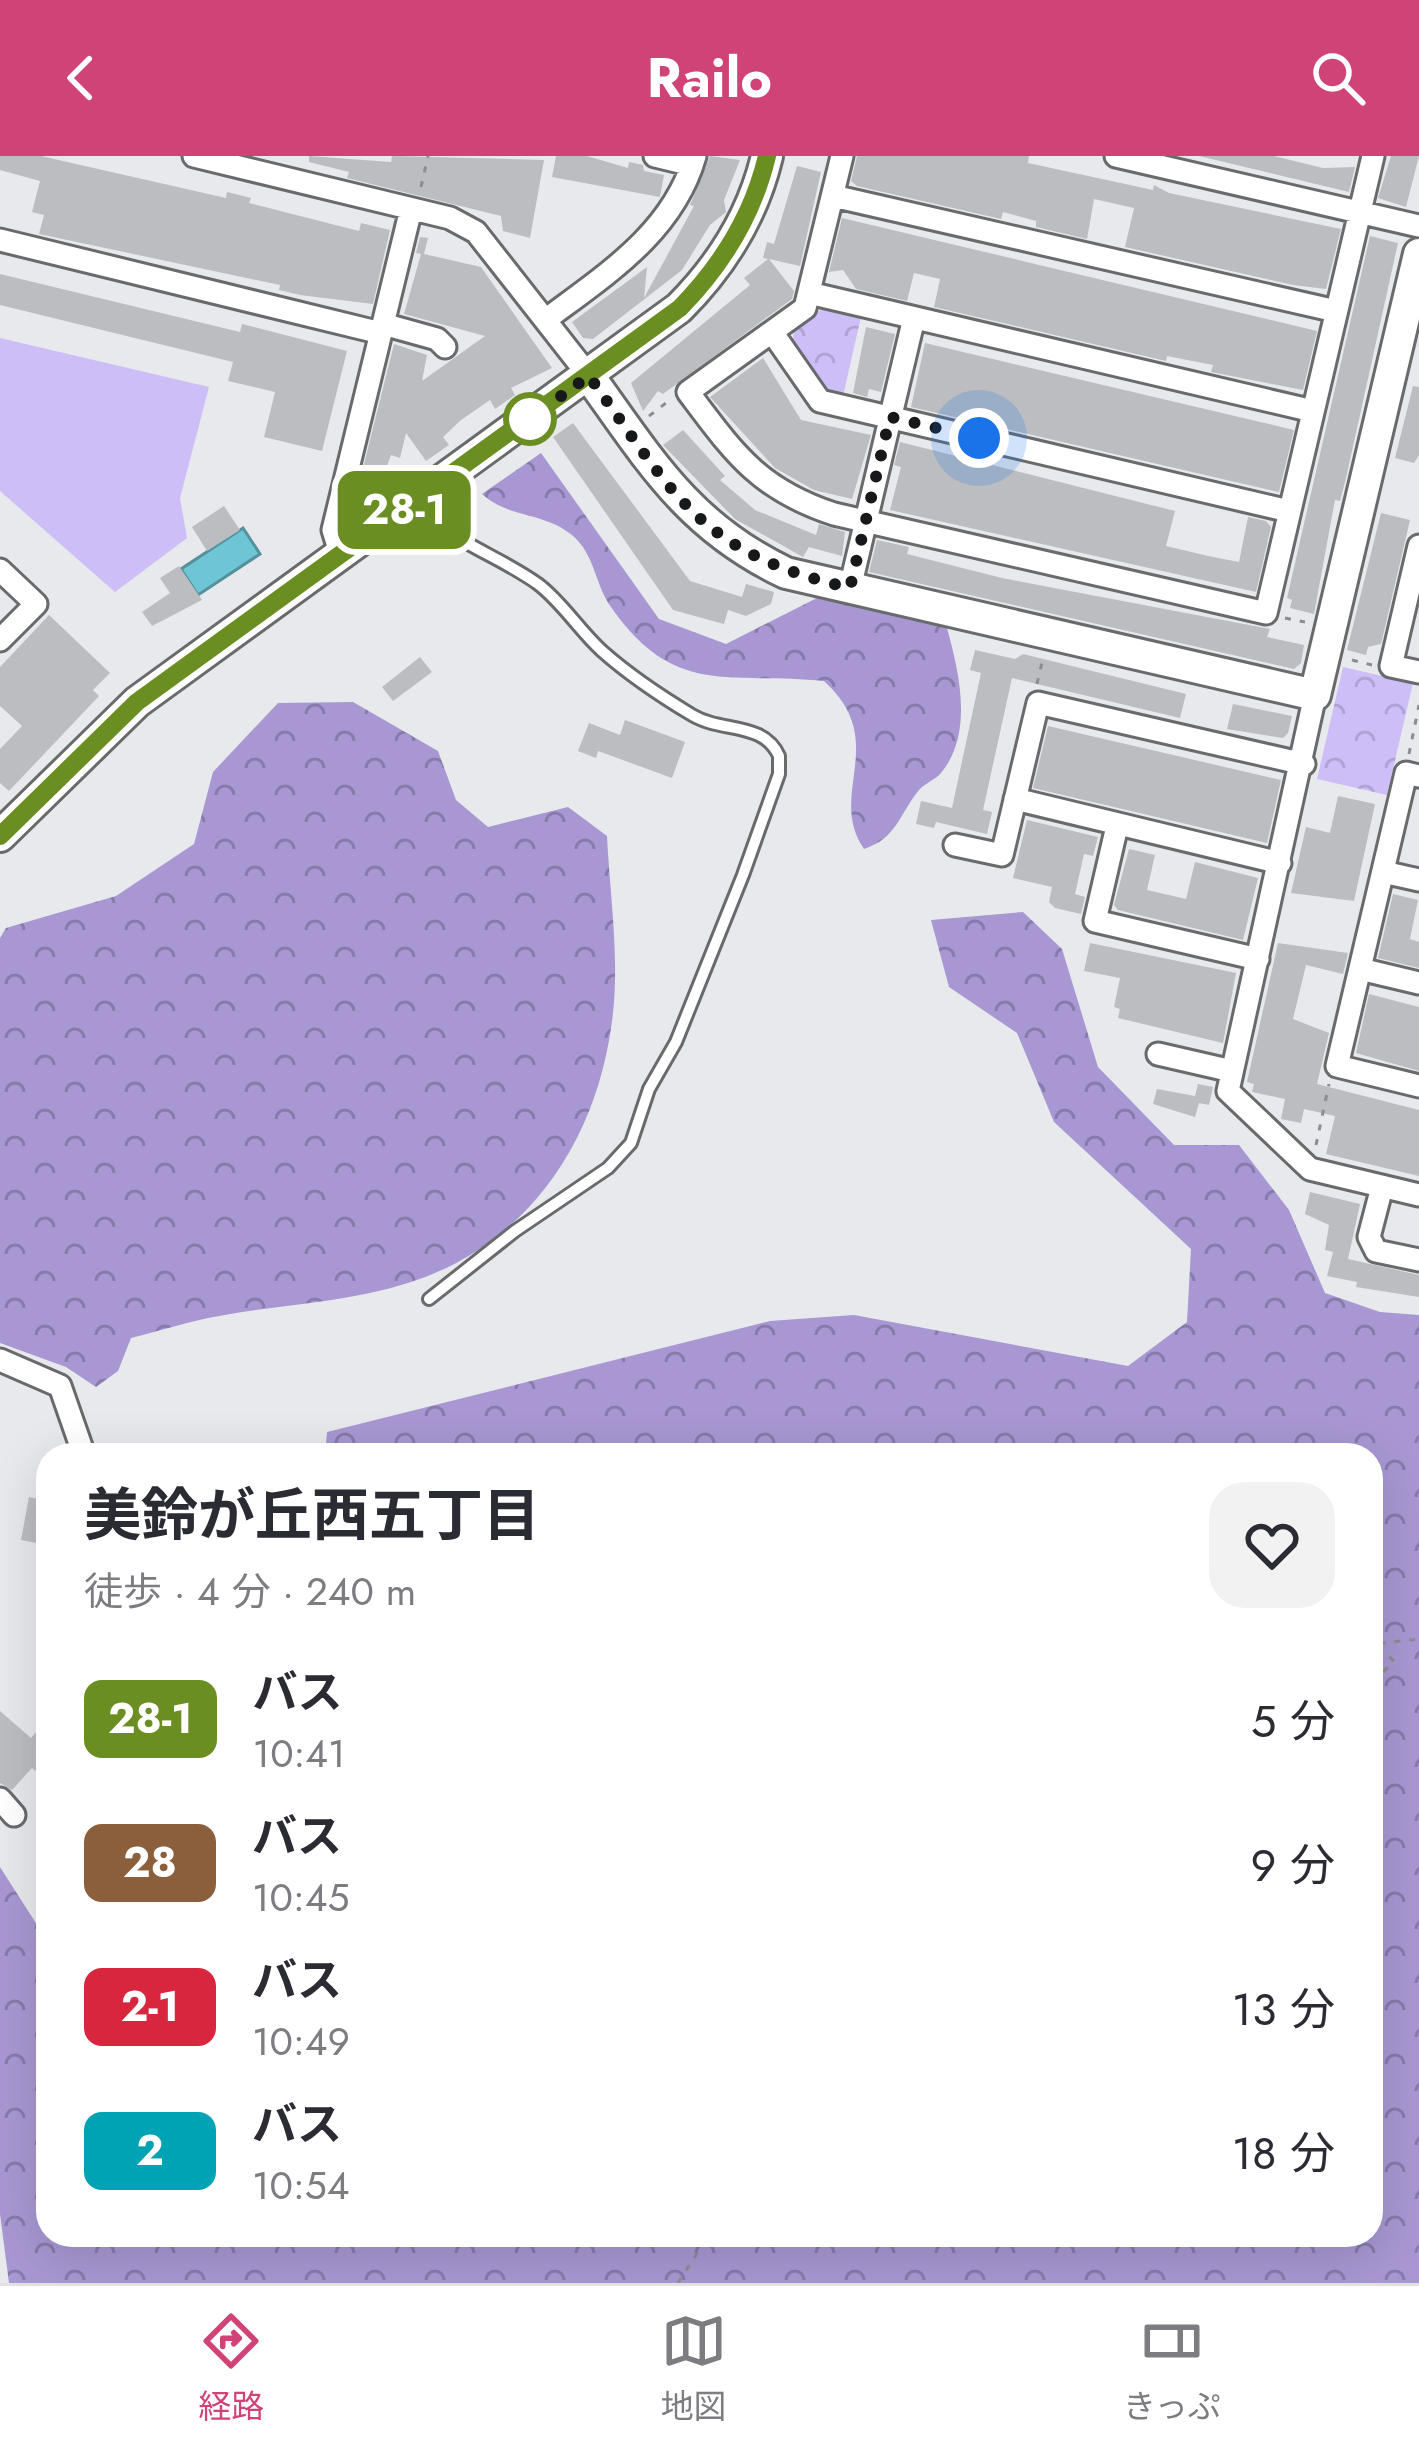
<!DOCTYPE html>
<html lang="ja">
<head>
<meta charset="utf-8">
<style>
	:root { --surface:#fff; --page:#f2f2f3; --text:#2b2b33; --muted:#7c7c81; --line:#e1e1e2; --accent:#cf4376 }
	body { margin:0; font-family:Jost,"Noto Sans JP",sans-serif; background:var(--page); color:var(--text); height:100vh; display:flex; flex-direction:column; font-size:45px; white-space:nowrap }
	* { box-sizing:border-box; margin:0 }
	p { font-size:39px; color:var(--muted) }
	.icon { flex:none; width:66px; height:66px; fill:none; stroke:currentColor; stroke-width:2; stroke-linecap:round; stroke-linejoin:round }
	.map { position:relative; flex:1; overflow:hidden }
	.panel { position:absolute; left:36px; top:1287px; width:1347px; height:804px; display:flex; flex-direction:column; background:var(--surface); border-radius:36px; box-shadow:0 12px 48px #0002 }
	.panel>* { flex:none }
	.badge { padding:0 24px; border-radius:18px; font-size:42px; line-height:78px }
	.you { position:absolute; width:60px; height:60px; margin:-30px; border:9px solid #fff; border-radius:50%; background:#1a73e8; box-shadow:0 0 0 18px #1a73e833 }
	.map>.badge { position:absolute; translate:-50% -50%; box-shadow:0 0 0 6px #fff }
	.round { display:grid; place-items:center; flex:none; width:126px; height:126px; border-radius:36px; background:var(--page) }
	.summary { display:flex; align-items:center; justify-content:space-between; height:204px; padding:0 48px }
	h1 { font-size:57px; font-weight:700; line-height:90px }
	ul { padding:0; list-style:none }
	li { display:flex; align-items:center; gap:36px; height:144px; padding:0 48px }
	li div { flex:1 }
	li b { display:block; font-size:45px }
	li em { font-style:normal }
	li .badge { min-width:132px; font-weight:700; text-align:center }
	header { display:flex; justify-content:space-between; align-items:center; height:156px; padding:0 48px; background:var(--accent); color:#fff; font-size:54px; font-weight:700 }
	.tab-bar { display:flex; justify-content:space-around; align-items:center; height:168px; border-top:3px solid var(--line); background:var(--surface); font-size:33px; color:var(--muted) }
	.tab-bar a { display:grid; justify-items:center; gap:6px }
	.tab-bar .on { color:var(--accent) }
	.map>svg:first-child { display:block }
</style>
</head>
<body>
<header><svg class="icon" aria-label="back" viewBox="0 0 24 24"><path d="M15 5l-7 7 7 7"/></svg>Railo<svg class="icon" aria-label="search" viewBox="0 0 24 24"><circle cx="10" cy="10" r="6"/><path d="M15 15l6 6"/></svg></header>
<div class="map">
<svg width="1419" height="2127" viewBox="0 0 1419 2127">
	<defs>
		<pattern id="forest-crowns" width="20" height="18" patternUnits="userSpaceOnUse" patternTransform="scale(3)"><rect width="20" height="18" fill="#a897d2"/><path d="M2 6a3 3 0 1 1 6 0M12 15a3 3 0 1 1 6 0" fill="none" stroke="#887aaa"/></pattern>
		<pattern id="park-crowns" width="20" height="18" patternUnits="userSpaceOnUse" patternTransform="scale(3)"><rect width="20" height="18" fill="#cebef8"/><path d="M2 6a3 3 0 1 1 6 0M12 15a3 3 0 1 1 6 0" fill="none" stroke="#b0a3d4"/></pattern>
	</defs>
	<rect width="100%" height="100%" fill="#e7e9ec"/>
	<path fill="url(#forest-crowns)" d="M 541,297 L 659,463 L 726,488 L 819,441 L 947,472 C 959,516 974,577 941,617 C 935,624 925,627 919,634 C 898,660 897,682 864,693 C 826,638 891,586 824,525 C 730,515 675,543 611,451 C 595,429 595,398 572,379 C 544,356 508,362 482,338 Z
		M 353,546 L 438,595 L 456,644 L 488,671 L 568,651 L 607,680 C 610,742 621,810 611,872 C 594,990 525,1090 408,1127 C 346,1147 282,1148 219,1160 C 190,1165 160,1175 131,1182 L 118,1215 L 96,1231 L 66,1211 L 0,1187 L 0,782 L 6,772 L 116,740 L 194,688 L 213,616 L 278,547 Z
		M 1023,756 L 1062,793 L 1098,911 L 1174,989 L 1239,989 L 1289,1054 L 1325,1137 L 1380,1156 L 1419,1159 L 1419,2127 L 9,2127 L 0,2058 L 0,1711 L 48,1786 L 48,2079 L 1371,2079 L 1371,1299 L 325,1299 L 327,1276 L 770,1165 L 854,1159 L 1128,1210 L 1187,1166 L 1191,1093 L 1054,966 L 1017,877 L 949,831 L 931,764 Z"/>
	<path fill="url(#park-crowns)" d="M 824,152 L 861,161 L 843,240 L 826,237 L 792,187 L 795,171 Z
		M 1343,511 L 1413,527 L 1387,639 L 1317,623 Z"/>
	<path fill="#cebef8" d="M 0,182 L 209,231 L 180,342 L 187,382 L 115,436 L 0,335 Z"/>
	<path fill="#6ec5d5" stroke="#54919d" stroke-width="3" d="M 243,372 L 260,398 L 198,439 L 181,413 Z"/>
	<path fill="#bcbdc0" d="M 0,0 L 41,0 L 226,42 L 227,36 L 251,42 L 249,47 L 359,75 L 361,67 L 390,74 L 373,148 L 300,139 L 279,134 L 280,129 L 39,78 L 44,59 L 32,56 L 40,25 L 0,14 Z
		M 309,0 L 391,6 L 392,0 L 544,4 L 530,82 L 503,75 L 501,60 L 347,22 L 349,16 L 309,6 Z
		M 556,0 L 587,0 L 628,12 L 629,6 L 643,9 L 644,15 L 664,19 L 660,41 L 552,21 Z
		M 710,0 L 740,4 L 724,44 L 726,56 L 710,69 L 682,114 L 593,183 L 583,182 L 572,166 L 647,111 L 644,142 L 694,50 L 690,49 Z
		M 857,0 L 1029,0 L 1028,7 L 1153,34 L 1154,29 L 1169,37 L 1341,73 L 1326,133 L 1293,129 L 1125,91 L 1134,52 L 1094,43 L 1087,83 L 1036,71 L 1036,65 L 1003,56 L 1001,63 L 857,30 L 851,25 Z
		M 1199,0 L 1274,0 L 1323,12 L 1355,11 L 1349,36 Z
		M 1391,0 L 1419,0 L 1406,51 L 1378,42 Z
		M 797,10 L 821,16 L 800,110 L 769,103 L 794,135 L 792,143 L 663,238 L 658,235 L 643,255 L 631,227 L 750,129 L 744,122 L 768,103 L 763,102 L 767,86 L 774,88 Z
		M 842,62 L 1317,175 L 1303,234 L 1211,216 L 1213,209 L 1167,200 L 1166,205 L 934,151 L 940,123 L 914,117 L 907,145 L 856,133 L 843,114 L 829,116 Z
		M 1370,80 L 1398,87 L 1346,322 L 1340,345 L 1335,344 L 1314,458 L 1290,452 L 1292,444 L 1287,442 Z
		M 420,81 L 428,82 L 424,98 L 481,111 L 552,212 L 511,232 L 515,239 L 495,253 L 490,244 L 461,264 L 443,281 L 449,289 L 426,305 L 406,277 L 400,302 L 391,299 L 380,329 L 360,324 L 394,188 L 427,199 L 422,225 L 485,180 L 404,158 L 421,98 L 416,97 Z
		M 0,118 L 240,176 L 242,168 L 347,195 L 322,295 L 264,281 L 275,236 L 228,225 L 233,206 L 0,149 Z
		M 866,171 L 895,178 L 881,236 L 869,233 L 867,241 L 853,237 Z
		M 925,187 L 1294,274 L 1279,336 L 911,251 Z
		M 763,202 L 801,264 L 871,279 L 852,343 L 814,334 L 775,312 L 710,241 Z
		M 1413,230 L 1419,231 L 1419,299 L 1414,307 L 1395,302 Z
		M 573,267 L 690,425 L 742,441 L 746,428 L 774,436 L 771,448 L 746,460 L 728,454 L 724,468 L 673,454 L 553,281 Z
		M 683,274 L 725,320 L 720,324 L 755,354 L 816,379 L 819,368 L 845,376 L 842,400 L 809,391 L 803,401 L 735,363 L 663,289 Z
		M 900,286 L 1175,355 L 1166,390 L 1208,400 L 1239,406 L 1248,361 L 1266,365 L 1271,371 L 1256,436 L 890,354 L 901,311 L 894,309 Z
		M 224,350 L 240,374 L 207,395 L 192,371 Z
		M 1381,357 L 1410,364 L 1381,488 L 1368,491 L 1366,499 L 1347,494 Z
		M 877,384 L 909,391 L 907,398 L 1002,422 L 1270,473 L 1267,481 L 1304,489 L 1301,507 L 1294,513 L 869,416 Z
		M 179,410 L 202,444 L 152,470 L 142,456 L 170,437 L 160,422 Z
		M 49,459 L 110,517 L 93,534 L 99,540 L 9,635 L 0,627 L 0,593 L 22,570 L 0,550 L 0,511 Z
		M 975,494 L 1015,503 L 1023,498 L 1186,538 L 1180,562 L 1012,522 L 983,654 L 992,656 L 987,678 L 936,666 L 934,672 L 916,668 L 921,645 L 952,652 L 981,517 L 970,514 Z
		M 420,501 L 432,516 L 393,545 L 382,531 Z
		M 1233,548 L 1292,560 L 1288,577 L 1283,582 L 1227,573 Z
		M 625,564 L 685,586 L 672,622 L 598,595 L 596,602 L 578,595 L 589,567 L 620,579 Z
		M 1048,570 L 1281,624 L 1267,687 L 1033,632 Z
		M 1338,640 L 1375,648 L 1354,745 L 1291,737 L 1306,671 L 1330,677 Z
		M 1027,664 L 1098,681 L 1093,700 L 1084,698 L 1075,738 L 1085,741 L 1081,758 L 1055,752 L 1049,746 L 1052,731 L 1013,722 Z
		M 1129,693 L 1155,699 L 1147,734 L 1186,743 L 1195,706 L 1258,722 L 1243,784 L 1118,754 L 1114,749 Z
		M 1393,738 L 1418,744 L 1410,783 L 1419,786 L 1419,812 L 1378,802 Z
		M 1090,787 L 1236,817 L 1223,887 L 1118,862 L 1120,853 L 1114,851 L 1120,822 L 1084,815 Z
		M 1278,787 L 1348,797 L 1343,818 L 1306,809 L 1293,863 L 1329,877 L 1317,928 L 1419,954 L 1419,1020 L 1326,998 L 1335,960 L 1304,953 L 1301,967 L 1281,963 L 1285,943 L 1252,936 L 1254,928 L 1247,926 Z
		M 1369,838 L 1419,851 L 1419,915 L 1356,897 Z
		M 1198,928 L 1213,931 L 1209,949 L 1199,947 L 1195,961 L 1153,948 L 1157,933 L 1195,940 Z
		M 1310,1036 L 1360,1048 L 1348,1103 L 1419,1119 L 1419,1141 L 1356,1131 L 1357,1126 L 1327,1120 L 1333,1096 L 1325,1094 L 1329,1069 L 1305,1058 Z
		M 29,1341 L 48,1345 L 42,1388 L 21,1384 Z
		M 0,1555 L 31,1582 L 48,1562 L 48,1609 L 40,1618 L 32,1612 L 12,1634 L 0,1627 Z"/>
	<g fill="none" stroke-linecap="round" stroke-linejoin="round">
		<defs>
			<path id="lane" d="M 416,348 C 450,386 496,398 538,428 C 562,446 579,474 602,495 C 629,519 662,541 692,559 C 722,577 763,565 779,600 L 779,618 L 743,719 L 676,886 L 649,933 L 631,987 L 608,1012 L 515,1075 L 429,1143"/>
			<path id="street" d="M 194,0 L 450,62 L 476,76 L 589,220
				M 655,0 L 692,9
				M 842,0 L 805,152 L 688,236 C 734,297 758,333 834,358 L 1266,457 L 1373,0
				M 1116,0 L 1419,70
				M 833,40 L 1336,155
				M 0,84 L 381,177
				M 809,137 L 1313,255
				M 548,162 C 608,117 673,76 695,0
				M 383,168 L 437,183 L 445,191
				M 772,176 L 820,245 L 1289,355
				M 1419,390 L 1391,510 L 1419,516
				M 341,400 L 333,374 L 411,53
				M 0,414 L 36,448 L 0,484
				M 850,432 L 914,162
				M 1315,539 L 1228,935 L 1310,1013 L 1419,1039
				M 1419,620 L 1406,617 L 1337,910 L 1419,930
				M 1015,643 L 1280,707
				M 1117,670 L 1095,765 L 1258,803
				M 955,689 L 1002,699 L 1038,547 L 1304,608
				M 1383,716 L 1419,724
				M 1360,813 L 1419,827
				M 1158,898 L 1232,915
				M 1382,1031 L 1369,1081 L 1376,1095 L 1419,1104
				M 0,1204 L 60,1230 L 84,1299
				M 0,1643 L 14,1659"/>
			<path id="secondary" d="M 589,220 C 650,305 689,371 786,417 L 1315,539 L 1419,98
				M 0,680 L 137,546 L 679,152 C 722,109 753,59 767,0"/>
		</defs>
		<use href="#lane" stroke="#686a6c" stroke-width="16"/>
		<use href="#street" stroke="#686a6c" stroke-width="27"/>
		<use href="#secondary" stroke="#686a6c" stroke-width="36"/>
		<path stroke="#8b8d8f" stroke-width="3" stroke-dasharray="6 9" stroke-linecap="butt" d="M 421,31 L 428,0
			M 649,260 L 670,244
			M 1285,462 L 1305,466
			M 1352,504 L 1372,509
			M 1037,528 L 1043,502
			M 1409,598 L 1419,549
			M 1316,989 L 1329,928
			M 1371,1506 L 1384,1515 L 1394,1505 L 1375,1488 L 1419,1483
			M 678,2127 L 709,2079"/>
		<use href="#lane" stroke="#fff" stroke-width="10"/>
		<use href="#street" stroke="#fff" stroke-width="21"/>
		<use href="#secondary" stroke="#fff" stroke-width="30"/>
	</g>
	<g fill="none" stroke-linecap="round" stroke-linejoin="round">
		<defs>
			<path id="line" d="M 0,680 L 137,546 L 680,152 C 722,109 753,59 767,0"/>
		</defs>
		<use href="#line" stroke="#fff" stroke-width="27"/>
		<use href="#line" stroke="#6b8e23" stroke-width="18"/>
		<path stroke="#171819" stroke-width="12" stroke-dasharray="0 21.6" d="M 530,263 L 519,270 L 589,220 C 674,338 698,397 850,432 L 890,261 L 979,282"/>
	</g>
	<circle fill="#fff" stroke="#6b8e23" stroke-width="6" cx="530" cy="263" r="24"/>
</svg>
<div class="you" style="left:979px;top:282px"></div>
<b class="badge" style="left:404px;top:354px;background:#6b8e23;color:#fff">28-1</b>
<section class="panel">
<div class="summary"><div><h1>美鈴が丘西五丁目</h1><p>徒歩 · 4 分 · 240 m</p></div><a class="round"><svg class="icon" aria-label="heart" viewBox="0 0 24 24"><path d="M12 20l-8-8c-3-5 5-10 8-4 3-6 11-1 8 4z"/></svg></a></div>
<ul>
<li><span class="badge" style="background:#6b8e23;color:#fff">28-1</span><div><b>バス</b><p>10:41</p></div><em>5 分</em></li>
<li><span class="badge" style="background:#8b5e3c;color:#fff">28</span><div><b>バス</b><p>10:45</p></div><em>9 分</em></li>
<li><span class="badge" style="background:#d7263d;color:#fff">2-1</span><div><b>バス</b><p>10:49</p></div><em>13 分</em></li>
<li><span class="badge" style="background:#00a3b4;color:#fff">2</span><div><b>バス</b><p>10:54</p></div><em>18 分</em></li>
</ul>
</section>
</div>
<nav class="tab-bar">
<a class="on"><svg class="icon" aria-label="directions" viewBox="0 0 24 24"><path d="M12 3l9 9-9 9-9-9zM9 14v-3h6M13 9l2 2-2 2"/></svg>経路</a>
<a><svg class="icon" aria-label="map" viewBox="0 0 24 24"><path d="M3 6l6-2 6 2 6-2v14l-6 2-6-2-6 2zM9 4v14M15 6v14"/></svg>地図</a>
<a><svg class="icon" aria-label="tickets" viewBox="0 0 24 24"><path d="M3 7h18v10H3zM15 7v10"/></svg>きっぷ</a>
</nav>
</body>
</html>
